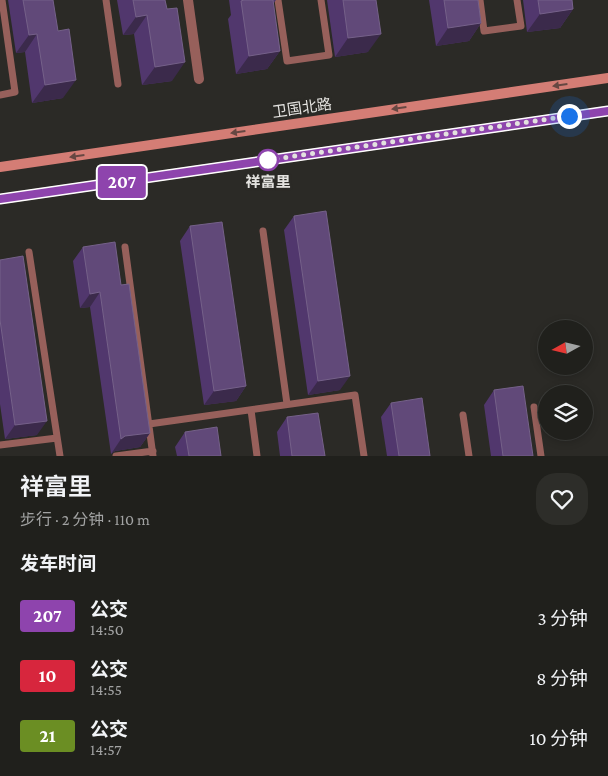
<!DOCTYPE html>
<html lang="zh">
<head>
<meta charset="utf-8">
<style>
	:root { --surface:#20201c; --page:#2d2d29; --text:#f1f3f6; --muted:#a2a3a3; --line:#3d3e3b }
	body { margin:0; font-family:"Crimson Pro","Noto Sans SC",serif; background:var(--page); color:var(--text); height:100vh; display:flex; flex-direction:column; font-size:19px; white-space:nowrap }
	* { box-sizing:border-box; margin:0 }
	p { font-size:16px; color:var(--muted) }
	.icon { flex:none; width:28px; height:28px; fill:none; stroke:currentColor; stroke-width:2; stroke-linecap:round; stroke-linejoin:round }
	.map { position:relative; height:456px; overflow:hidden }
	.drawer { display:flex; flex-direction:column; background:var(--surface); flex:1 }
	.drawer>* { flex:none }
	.badge { padding:0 10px; border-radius:4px; font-size:18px; line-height:32px }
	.needle { width:32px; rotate:262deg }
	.fabs { position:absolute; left:538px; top:320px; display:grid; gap:10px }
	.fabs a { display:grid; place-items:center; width:55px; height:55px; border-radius:50%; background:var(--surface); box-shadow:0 2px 8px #0003,0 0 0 1px var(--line); font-size:25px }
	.you { position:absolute; width:25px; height:25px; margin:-12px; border:4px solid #fff; border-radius:50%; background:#1a73e8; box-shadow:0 0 0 8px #1a73e833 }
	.map>.badge { position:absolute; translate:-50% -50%; box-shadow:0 0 0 2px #fff }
	h2 { padding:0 20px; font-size:19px; line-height:45px }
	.round { display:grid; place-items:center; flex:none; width:52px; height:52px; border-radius:20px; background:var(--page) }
	.overview { display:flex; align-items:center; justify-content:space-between; height:85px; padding:0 20px }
	h1 { font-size:24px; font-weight:600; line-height:38px }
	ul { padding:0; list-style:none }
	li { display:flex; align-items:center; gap:15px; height:60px; padding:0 20px }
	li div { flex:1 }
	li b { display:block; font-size:19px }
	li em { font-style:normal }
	li .badge { min-width:55px; font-weight:700; text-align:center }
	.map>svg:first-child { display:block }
</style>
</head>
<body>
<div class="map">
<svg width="608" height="456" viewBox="0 0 608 456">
	<rect width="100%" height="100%" fill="#2b2a26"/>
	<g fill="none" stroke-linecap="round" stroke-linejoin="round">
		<path stroke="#97605b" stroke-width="7" d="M 106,0 L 118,84
			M 278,0 L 287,61 L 329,55 L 321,0
			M 480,0 L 484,31 L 521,26 L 517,0
			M 0,95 L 15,92 L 2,0
			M 263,231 L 287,404
			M 125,247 L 153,456
			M 29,252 L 60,456
			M 534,407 L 541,456
			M 251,410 L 257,456
			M 463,415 L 469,456
			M 149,424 L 355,395 L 364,456
			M 0,445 L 57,438
			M 116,456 L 153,451"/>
		<path stroke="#97605b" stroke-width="10" d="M 188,0 L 199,79"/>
		<path stroke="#d47d75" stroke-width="10" d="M 0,167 L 608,78
			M 0,199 L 608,111"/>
	</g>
	<path fill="#51376d" d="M 8,0 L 53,0 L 63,98 L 32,103 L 25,52 L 16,53 Z
		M 117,0 L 165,0 L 172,81 L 142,85 L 134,34 L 123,35 Z
		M 229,0 L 276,0 L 273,4 L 280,51 L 267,69 L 236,74 L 228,19 L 231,15 Z
		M 327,0 L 376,0 L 368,52 L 335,57 Z
		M 429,0 L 478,0 L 481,23 L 469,41 L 436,46 Z
		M 523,0 L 572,0 L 573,9 L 560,28 L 527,32 Z
		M 294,216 L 340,390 L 308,395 L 284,230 Z
		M 190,226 L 246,386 L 236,401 L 204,405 L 180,241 Z
		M 83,247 L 121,285 L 150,433 L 140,447 L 115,451 L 111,454 L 90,307 L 80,308 L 73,261 Z
		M 0,260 L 37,435 L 5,439 L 0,404 Z
		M 494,390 L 533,456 L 491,456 L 484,405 Z
		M 391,403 L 430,456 L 387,456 L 381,417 Z
		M 287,417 L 325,456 L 280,456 L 277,432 Z
		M 185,432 L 221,456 L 177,456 L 175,447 Z"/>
	<path fill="#3b2a4b" d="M 573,9 L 560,28 L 527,32 L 540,14 Z
		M 147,15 L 134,34 L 123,35 L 136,17 Z
		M 481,23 L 469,41 L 436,46 L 448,28 Z
		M 37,34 L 25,52 L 16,53 L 29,35 Z
		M 381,34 L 368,52 L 335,57 L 348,38 Z
		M 280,51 L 267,69 L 236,74 L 249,56 Z
		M 185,62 L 172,81 L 142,85 L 155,67 Z
		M 76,80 L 63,98 L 32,103 L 45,85 Z
		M 100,292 L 90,307 L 80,308 L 90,294 Z
		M 350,376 L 340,390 L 308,395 L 318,381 Z
		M 246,386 L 236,401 L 204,405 L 214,391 Z
		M 47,421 L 37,435 L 5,439 L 15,425 Z
		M 150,433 L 140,447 L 115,451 L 111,454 L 121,439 L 125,436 Z"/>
	<path fill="#614979" stroke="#756189" d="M 23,0 L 53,0 L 58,31 L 69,29 L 76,80 L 45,85 L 37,34 L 29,35 Z
		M 133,0 L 165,0 L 167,9 L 177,8 L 185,62 L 155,67 L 147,15 L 136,17 Z
		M 244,0 L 273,0 L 280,51 L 249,56 L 241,1 Z
		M 343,0 L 376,0 L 381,34 L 348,38 Z
		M 444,0 L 478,0 L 481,23 L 448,28 Z
		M 538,0 L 572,0 L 573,9 L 540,14 Z
		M 326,211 L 350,376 L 318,381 L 294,216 Z
		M 222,222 L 246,386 L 214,391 L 190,226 Z
		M 115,242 L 121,285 L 129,284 L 150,433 L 125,436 L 121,439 L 100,292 L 90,294 L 83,247 Z
		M 23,256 L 47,421 L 15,425 L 0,320 L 0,260 Z
		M 523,386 L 533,456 L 503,456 L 494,390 Z
		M 422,398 L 430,456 L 399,456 L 391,403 Z
		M 318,413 L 325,456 L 292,456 L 287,417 Z
		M 217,427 L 221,456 L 189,456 L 185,432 Z"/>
	<defs><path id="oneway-solid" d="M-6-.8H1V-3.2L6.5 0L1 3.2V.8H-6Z" transform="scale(1.25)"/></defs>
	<g fill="#664742">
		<use href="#oneway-solid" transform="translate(560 85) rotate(172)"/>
		<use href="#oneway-solid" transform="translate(399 108) rotate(172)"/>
		<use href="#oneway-solid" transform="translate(238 132) rotate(172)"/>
		<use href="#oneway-solid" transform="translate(77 156) rotate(172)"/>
	</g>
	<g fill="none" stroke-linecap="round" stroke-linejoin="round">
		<defs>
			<path id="line" d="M 0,199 L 608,111"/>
		</defs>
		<use href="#line" stroke="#fff" stroke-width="11"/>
		<use href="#line" stroke="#8e44ad" stroke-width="8"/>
		<path stroke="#e3e2df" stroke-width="5" stroke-dasharray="0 9" d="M 268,160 L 569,116"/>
	</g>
	<circle fill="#fff" stroke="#8e44ad" stroke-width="2.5" cx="268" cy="160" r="10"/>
	<g text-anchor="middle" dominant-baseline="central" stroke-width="5" stroke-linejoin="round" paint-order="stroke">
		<g font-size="15" fill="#e3e2df" stroke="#2b2a26">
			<text transform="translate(302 108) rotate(-8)">卫国北路</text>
		</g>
		<g font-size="15" font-weight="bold" fill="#e3e2df" stroke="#2b2a26">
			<text x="268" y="182">祥富里</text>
		</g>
	</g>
</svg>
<div class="fabs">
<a><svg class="needle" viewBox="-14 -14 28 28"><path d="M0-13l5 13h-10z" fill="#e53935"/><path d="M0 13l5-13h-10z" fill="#a2a3a3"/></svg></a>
<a><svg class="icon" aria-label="layers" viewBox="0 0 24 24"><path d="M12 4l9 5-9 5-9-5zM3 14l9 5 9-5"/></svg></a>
</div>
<div class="you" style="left:569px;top:116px"></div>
<b class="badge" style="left:122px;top:182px;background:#8e44ad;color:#fff">207</b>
</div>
<section class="drawer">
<div class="overview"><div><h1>祥富里</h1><p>步行 · 2 分钟 · 110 m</p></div><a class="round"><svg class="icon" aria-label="heart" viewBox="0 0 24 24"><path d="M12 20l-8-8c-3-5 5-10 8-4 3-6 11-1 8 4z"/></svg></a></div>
<h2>发车时间</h2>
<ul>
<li><span class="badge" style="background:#8e44ad;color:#fff">207</span><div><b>公交</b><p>14:50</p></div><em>3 分钟</em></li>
<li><span class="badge" style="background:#d7263d;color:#fff">10</span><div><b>公交</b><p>14:55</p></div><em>8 分钟</em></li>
<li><span class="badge" style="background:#6b8e23;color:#fff">21</span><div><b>公交</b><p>14:57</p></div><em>10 分钟</em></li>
</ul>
</section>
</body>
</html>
